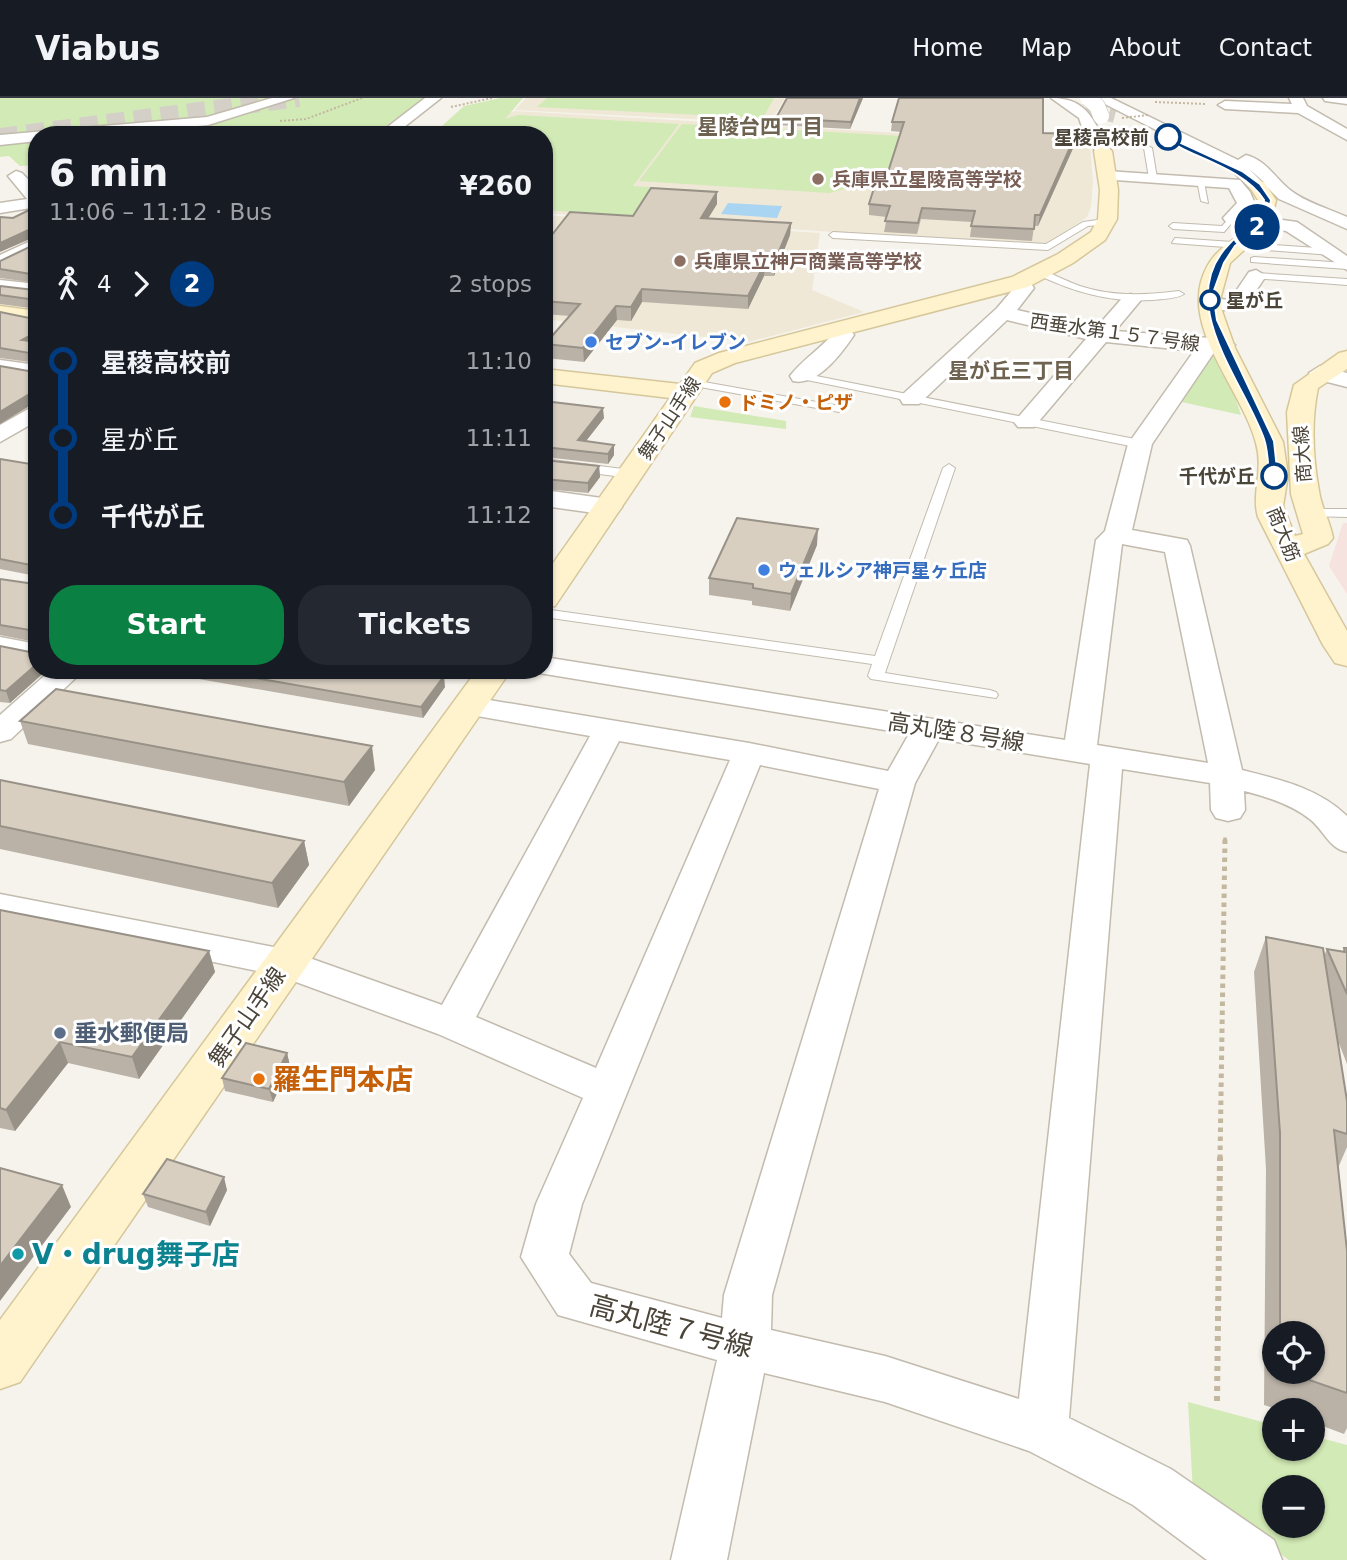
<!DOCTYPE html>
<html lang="en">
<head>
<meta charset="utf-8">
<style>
	:root { --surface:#171b24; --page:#242831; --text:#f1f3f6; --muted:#9ea1a6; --line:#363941; --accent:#0b8043 }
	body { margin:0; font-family:"DejaVu Sans","Noto Sans JP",sans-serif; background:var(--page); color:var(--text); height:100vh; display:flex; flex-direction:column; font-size:26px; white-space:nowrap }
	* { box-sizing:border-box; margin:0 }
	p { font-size:23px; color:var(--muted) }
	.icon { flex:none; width:38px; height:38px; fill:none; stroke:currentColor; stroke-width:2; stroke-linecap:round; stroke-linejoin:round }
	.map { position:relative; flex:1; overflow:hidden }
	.drawer { position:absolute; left:28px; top:28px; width:525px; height:553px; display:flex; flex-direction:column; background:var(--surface); border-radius:28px; box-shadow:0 2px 5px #0004 }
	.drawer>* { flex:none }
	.badge { padding:0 14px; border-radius:23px; font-size:24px; line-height:46px }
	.controls { position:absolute; left:1262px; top:1223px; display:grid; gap:14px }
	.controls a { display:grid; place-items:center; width:63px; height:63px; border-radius:50%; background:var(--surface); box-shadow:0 2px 5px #0004; font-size:35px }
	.map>.badge { position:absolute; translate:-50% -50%; box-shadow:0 0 0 4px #fff }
	.legs { display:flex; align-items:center; gap:10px; height:77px; padding:0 21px; font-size:23px }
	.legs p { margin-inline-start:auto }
	.overview { display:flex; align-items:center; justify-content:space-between; height:119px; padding:0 21px }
	h1 { font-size:38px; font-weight:800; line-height:52px }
	.cta { display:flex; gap:14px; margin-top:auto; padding:14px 21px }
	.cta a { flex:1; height:80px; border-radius:28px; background:var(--accent); color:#fff; font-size:28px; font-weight:800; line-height:80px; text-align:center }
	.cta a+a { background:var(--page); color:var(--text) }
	ul { padding:0 21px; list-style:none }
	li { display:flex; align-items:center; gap:24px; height:77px; font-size:26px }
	li i { display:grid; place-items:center; width:10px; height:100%; margin:0 9px; background:currentColor }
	li i::after { content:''; width:18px; height:18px; margin:-9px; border:5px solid; border-radius:50%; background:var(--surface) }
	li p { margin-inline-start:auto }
	li:first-child i { background:linear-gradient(#0000 50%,currentColor 0) }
	li:last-child i { background:linear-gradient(currentColor 50%,#0000 0) }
	header { display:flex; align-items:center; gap:42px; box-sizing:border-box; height:98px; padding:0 35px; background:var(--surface); border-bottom:2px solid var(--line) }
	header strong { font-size:33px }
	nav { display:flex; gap:38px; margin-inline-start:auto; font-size:24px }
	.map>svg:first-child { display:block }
</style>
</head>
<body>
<header>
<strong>Viabus</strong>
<nav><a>Home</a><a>Map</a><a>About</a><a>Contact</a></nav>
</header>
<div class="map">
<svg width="1347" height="1462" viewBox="0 0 1347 1462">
	<rect width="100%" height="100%" fill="#f6f3ec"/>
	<path fill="#efe8d6" d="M 526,0 L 785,0 L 770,25 L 515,12 Z
		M 515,13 L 1090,46 L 1093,84 L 1091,109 L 1087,119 L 1045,148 L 544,115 L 544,37 L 447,37 Z
		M 544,117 L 820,135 L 812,192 L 864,214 L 748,244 L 544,221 Z"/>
	<path fill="#f6e3e0" d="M 1343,425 L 1347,425 L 1347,496 L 1329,468 Z"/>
	<path fill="#d2eab5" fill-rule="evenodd" d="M 0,0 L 426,0 L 384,29 L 305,37 L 37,37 L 37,67 L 20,68 L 9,58 L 0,59 Z
		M 500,0 L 523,0 L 505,21 L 518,17 L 679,26 L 633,88 L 710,93 L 693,121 L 544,112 L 544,37 L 432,37 L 464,8 Z
		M 547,0 L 774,0 L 763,20 L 537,9 Z
		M 682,26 L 902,38 L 888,80 L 829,95 L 639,83 Z
		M 1212,250 L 1219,250 L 1241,317 L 1177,303 Z
		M 694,308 L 786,323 L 786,331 L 690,319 Z
		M 1188,1304 L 1274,1327 L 1274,1351 L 1312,1351 L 1313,1338 L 1347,1347 L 1347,1462 L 1289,1462 L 1193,1395 ZM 1274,1390 L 1312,1390 L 1312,1428 L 1274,1428 Z"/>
	<path fill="#a9d4f2" d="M 728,105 L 782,108 L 777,120 L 721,116 Z"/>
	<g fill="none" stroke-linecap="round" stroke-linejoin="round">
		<path stroke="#d4d0c8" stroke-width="16" stroke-dasharray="16 8" stroke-linecap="butt" d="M 1086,9 L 1115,17"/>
		<path stroke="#d4d0c8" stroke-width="18" stroke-dasharray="18 9" stroke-linecap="butt" d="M 0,39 L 299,0"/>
		<defs>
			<path id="lane" d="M 1148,48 L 1152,50 L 1157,80 L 1153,82 L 1149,80 L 1144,50 Z
				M 1197,82 L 1204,84 L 1208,105 L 1201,103 Z
				M 1232,117 L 1236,120 L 1224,134 L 1173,131 L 1169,128 L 1173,125 L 1222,128 Z
				M 1105,121 L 1108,126 L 1088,128 L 1048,152 L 833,140 L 829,137 L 833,134 L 1046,146 L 1083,124 Z
				M 1175,140 L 1332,151 L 1337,154 L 1332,157 L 1172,145 Z
				M 1254,159 L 1347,165 L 1347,171 L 1251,164 L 1251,160 Z
				M 1039,171 C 1053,176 1066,183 1080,188 C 1113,199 1145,197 1179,193 L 1184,196 C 1176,201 1162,201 1152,202 C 1110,205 1074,194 1036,176 L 1036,172 Z
				M 1256,175 L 1347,181 L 1347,187 L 1253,180 L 1251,178 Z
				M 801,275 L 1140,342 L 1146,346 L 1140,350 L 797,280 L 795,278 Z
				M 693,282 L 839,308 L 845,311 L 839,314 L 689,287 L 687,285 Z
				M 544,361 L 631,372 L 637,376 L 631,380 L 544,369 Z
				M 949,366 L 955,370 L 885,575 L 990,592 L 996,594 L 998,597 L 996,600 L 871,581 L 868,578 L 872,566 L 544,519 L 544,511 L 875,558 L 943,370 Z
				M 1313,411 L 1347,411 L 1347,419 L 1308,418 L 1307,415 Z"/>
			<path id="street" d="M 272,0 L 294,0 L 208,27 L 103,37 L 37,37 L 37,43 L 0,47 L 0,37 L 207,19 Z
				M 425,0 L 441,0 L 394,37 L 377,37 Z
				M 1051,0 C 1090,0 1093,25 1111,53 L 1109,56 L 1097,56 L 1083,32 L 1079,20 Z
				M 1093,0 L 1111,0 L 1238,62 L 1246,57 C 1266,62 1275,80 1290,92 C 1305,104 1329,111 1347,119 L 1347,131 L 1279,101 L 1248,70 L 1264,84 L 1264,92 L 1252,92 L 1227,68 Z
				M 1289,0 L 1303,0 L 1307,8 L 1347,31 L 1347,42 L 1298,15 L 1225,11 L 1218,7 L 1225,3 L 1292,6 Z
				M 1323,0 L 1347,0 L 1347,6 L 1325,3 Z
				M 16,73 L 22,75 L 37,91 L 37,109 L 0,115 L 0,105 L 27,101 L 8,78 Z
				M 1107,73 L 1240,82 L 1250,94 L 1255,106 L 1245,117 L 1297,124 L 1347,158 L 1347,172 L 1286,133 L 1226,124 L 1223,120 L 1237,105 L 1229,90 L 1101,81 L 1099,78 Z
				M 37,140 L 37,152 L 0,170 L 0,157 Z
				M 1256,172 L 1266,178 L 1243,212 L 1210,212 L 1200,206 L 1210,200 L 1230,202 L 1249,174 Z
				M 1020,178 L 1027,180 L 1034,190 L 1017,212 L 1096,230 L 1124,198 L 1131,196 L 1141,202 L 1115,233 L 1224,241 L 1235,247 L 1231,251 L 1215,253 L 1152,346 L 1132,432 L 1187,442 L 1190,448 L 1242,672 C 1281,682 1318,690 1347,718 L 1347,754 C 1329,750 1325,734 1311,722 C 1292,707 1268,699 1244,693 L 1245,712 L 1240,720 L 1228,723 L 1216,720 L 1211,712 L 1210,685 L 1122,671 L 1069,1320 L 1171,1371 L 1274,1442 L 1282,1462 L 1207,1462 L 1133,1407 L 1029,1353 L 885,1304 L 764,1275 L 727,1462 L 671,1462 L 717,1262 L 558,1217 L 521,1159 L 536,1106 L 583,1000 L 438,936 L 277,877 L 0,820 L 0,796 L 284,851 L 442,907 L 590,638 L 460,615 L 455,608 L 460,601 L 471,599 L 749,645 L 888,673 L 909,636 L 533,574 L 532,572 L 544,572 L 544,559 L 1065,642 L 1096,442 L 1105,433 L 1128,346 L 1194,253 L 1106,244 L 1034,329 L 1018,329 L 1014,324 L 1086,241 L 1007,222 L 919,306 L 903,306 L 900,301 L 903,296 L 997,210 L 1014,190 L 1010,184 L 1013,180 ZM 1122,446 L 1165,454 L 1208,665 L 1097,647 ZM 939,641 L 1090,666 L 1019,1301 L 885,1258 L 771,1232 L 772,1197 L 915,685 ZM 619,643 L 730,662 L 596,970 L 476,919 ZM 760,667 L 879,691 L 724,1197 L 722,1220 L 591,1185 L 569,1156 L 582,1106 Z
				M 0,182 L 37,186 L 37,198 L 0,194 Z
				M 840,225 L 847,227 L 854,237 C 842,255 817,289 793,283 L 790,278 C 801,263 820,251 833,236 L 830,231 L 833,227 Z
				M 0,262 L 37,267 L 37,281 L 0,276 Z
				M 1320,268 L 1347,275 L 1347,289 L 1312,280 L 1309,275 Z
				M 37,306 L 37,323 L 0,344 L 0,327 Z
				M 544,392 L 609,401 L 618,404 L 622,409 L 618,414 L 609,417 L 544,408 Z
				M 0,539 L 37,546 L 37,564 L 0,557 Z
				M 51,572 L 84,572 L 11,641 L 0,644 L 0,617 Z"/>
			<path id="secondary" d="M 1103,48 L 1112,53 L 1118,92 L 1117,121 L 1105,142 L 1073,165 L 1028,189 L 735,265 L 712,275 L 555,508 L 544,510 L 544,478 L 670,300 L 544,285 L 544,271 L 680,286 L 695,265 L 719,255 L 1012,179 L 1058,156 L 1091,134 L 1098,121 L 1100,92 L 1094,53 Z
				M 1258,83 L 1264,84 L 1276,102 L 1270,128 L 1230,165 L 1221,198 L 1222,213 L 1235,250 L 1283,344 L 1288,377 L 1283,408 L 1295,438 L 1303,436 L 1291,396 L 1287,314 L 1294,287 L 1339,255 L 1347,253 L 1347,271 L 1318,290 C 1311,323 1313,360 1319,393 C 1321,409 1330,423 1333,440 L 1328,446 L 1304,456 L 1347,533 L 1347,568 L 1335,565 L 1323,547 L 1258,419 C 1251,395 1264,373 1256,345 C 1243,295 1187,237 1201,184 C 1211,148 1235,146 1253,123 C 1256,118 1256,108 1258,102 L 1249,88 Z
				M 0,208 L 37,213 L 37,227 L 0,222 Z
				M 477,572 L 511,572 L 20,1284 L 0,1291 L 0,1222 Z"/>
		</defs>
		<use href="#lane" stroke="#c2bbae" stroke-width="2"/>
		<use href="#street" stroke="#c2bbae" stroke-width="3"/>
		<use href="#secondary" stroke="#d6c79b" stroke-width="3"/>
		<path stroke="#c4b79f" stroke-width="2" stroke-dasharray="2 2" stroke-linecap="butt" d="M 1155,4 L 1206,6
			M 451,9 L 492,0
			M 280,23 L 306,21 L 362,0"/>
		<path stroke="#c4b79f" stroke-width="3.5" stroke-dasharray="2.5 2.5" stroke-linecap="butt" d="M 1225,742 L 1225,737"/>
		<path stroke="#c4b79f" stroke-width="5" stroke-dasharray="4.5 4.5" stroke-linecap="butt" d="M 1220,1061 L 1225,740"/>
		<path stroke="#c4b79f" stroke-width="6" stroke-dasharray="5 5" stroke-linecap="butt" d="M 1217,1303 L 1220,1059"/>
		<use href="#lane" fill="#fff" fill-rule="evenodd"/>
		<use href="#street" fill="#fff" fill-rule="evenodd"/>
		<use href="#secondary" fill="#fff3cd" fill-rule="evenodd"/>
		<defs>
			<path id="street-bridge" d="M 1088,0 L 1097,8 L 1101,18"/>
		</defs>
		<use href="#street-bridge" stroke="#c2bbae" stroke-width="17" stroke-linecap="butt"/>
		<path stroke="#c4b79f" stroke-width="2" stroke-dasharray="2 2" stroke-linecap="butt" d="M 1122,20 L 1148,17"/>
		<use href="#street-bridge" stroke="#fff" stroke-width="16"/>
	</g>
	<path fill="#bab2a6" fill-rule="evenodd" d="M 787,0 L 863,0 L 850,31 L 775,27 L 776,20 Z
		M 892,24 L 1043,35 L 1076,36 L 1075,46 L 1038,128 L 1034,128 L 1032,143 L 970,139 L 972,124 L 921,121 L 917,136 L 884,134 L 887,119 L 869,117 L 869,106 L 888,74 L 901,34 L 891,33 Z
		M 717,106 L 708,120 L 791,125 L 790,137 L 774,178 L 764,178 L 748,211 L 642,204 L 631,223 L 617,222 L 584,264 L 546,260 L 545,246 L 570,218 L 544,216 L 544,147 L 633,118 Z
		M 37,108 L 37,211 L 0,206 L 0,188 L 34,192 L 36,185 L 0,180 L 0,163 L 36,146 L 36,138 L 13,120 Z
		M 0,214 L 34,221 L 37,265 L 0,260 Z
		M 544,303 L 604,320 L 586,343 L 614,347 L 614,357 L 608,366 L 544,359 Z
		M 0,361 L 37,367 L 37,572 L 10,605 L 0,604 L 0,548 L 35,555 L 35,544 L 0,537 L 0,481 L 35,486 L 36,478 L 0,471 Z
		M 544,362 L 599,368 L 600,379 L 588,395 L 544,391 Z
		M 817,447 L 790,513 L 752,507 L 752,503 L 709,497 L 709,480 Z
		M 147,572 L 411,572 L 445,589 L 423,620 Z
		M 20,623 L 375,672 L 349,708 L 28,646 Z
		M 0,682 L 304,743 L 309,767 L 278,810 L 0,751 Z
		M 0,812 L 209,853 L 215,874 L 139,981 L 68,965 L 15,1033 L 0,1030 Z
		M 1266,839 L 1324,858 L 1327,851 L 1343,854 L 1344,850 L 1347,850 L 1347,966 L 1338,943 L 1347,1003 L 1347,1049 L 1338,1070 L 1347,1153 L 1347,1330 L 1344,1336 L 1312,1324 L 1312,1312 L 1280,1312 L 1264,1307 L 1266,1071 L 1254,874 ZM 1274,1236 L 1312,1236 L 1312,1274 L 1274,1274 Z
		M 287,955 L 290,968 L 273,1004 L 225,993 L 222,980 Z
		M 227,1092 L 210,1128 L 148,1109 L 143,1096 Z"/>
	<path fill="#979187" d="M 860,0 L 863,0 L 850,31 L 851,24 Z
		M 1076,36 L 1075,46 L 1038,128 L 1040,117 Z
		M 717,94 L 717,106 L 701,132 L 701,120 Z
		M 791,125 L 790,137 L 774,178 L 774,165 Z
		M 35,129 L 37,138 L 0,154 L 0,145 Z
		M 765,165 L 764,178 L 748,211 L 748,198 Z
		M 642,191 L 642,204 L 631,223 L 631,209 Z
		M 616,208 L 617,222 L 584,264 L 583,250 Z
		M 37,234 L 37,244 L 22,242 Z
		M 33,294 L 36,304 L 0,326 L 0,314 Z
		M 603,310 L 604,320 L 579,352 L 578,342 Z
		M 614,347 L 614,357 L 608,366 L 608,356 Z
		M 599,368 L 600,379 L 588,395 L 588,385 Z
		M 818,431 L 817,447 L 790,513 L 791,496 Z
		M 37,566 L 37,572 L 47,572 L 10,605 L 6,593 Z
		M 444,578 L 445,589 L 423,620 L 421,609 Z
		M 372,648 L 375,672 L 349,708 L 344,684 Z
		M 304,743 L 309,767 L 278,810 L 272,785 Z
		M 209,853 L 215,874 L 139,981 L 132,959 Z
		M 60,944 L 68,965 L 15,1033 L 6,1012 Z
		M 287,955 L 290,968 L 273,1004 L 269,991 Z
		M 224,1079 L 227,1092 L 210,1128 L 206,1114 Z
		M 62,1087 L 71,1109 L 0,1203 L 0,1168 Z"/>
	<path fill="#d8cfc1" stroke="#979187" stroke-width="2" d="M 787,0 L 860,0 L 851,24 L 776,20 Z
		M 899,0 L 1043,0 L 1043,35 L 1076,36 L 1040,117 L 1035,117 L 1034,131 L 971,128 L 975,113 L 922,110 L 918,125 L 885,123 L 890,108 L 869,106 L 878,77 L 888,74 L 904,24 L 892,24 Z
		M 651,90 L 717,94 L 701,120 L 791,125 L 774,165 L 765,165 L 748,198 L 642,191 L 631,209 L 616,208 L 583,250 L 545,246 L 580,206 L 544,203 L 544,147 L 570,114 L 633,118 Z
		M 37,108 L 37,177 L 0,171 L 0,163 L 36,146 L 35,129 L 0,145 L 0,119 L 13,120 Z
		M 37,180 L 37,206 L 37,202 L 0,197 L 0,188 L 34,192 Z
		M 0,214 L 34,221 L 37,218 L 37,234 L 22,242 L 37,244 L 37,264 L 36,256 L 0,250 Z
		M 0,268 L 34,274 L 37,272 L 37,296 L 33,294 L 0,314 Z
		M 544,303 L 603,310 L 578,342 L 614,347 L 608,356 L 544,349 Z
		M 0,361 L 37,367 L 37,566 L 6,593 L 0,592 L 0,548 L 35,555 L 36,533 L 0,527 L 0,481 L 35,486 L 36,468 L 0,461 Z
		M 544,362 L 599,368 L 588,385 L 544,381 Z
		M 737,420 L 818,431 L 791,496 L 753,490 L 753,486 L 709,480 Z
		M 210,572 L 411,572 L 444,578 L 421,609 Z
		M 56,591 L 372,648 L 344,684 L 20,623 Z
		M 0,682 L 304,743 L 272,785 L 0,728 Z
		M 0,812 L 209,853 L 132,959 L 60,944 L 6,1012 L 0,1010 Z
		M 1266,839 L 1323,850 L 1347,1003 L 1347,1036 L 1334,1032 L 1347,1153 L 1347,1295 L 1286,1274 L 1312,1274 L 1312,1236 L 1280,1236 L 1280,1035 Z
		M 1344,850 L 1347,850 L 1347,896 L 1327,851 L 1345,854 Z
		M 246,945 L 287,955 L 269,991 L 222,980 Z
		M 167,1061 L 224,1079 L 206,1114 L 143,1096 Z
		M 0,1070 L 62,1087 L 0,1168 Z"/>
	<path fill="#003b80" stroke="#fff" stroke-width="2" d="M 1166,38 L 1242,73 L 1260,86 L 1271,102 L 1267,124 L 1235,148 L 1224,165 L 1213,195 L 1217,222 L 1274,343 L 1278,380 L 1269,378 C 1268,367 1268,353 1264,341 C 1243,282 1172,203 1230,145 C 1238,136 1251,130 1260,123 L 1264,102 C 1241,66 1178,57 1166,38 Z"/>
	<g fill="#fff" stroke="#003b80" stroke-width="3.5">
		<circle cx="1168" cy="39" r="12"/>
		<circle cx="1210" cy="202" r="9"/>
		<circle cx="1274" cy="378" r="12"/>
	</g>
	<g fill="#8d6e63" stroke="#fff" stroke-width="2.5">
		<circle cx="818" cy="81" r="7"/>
		<circle cx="680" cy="163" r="7"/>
	</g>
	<g fill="#3f7fe0" stroke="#fff" stroke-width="2.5">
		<circle cx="591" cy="244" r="7"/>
		<circle cx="764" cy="472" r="7"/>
	</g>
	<g fill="#e8710a" stroke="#fff" stroke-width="2.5">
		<circle cx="725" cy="304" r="7"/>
		<circle cx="259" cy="981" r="7"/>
	</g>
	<circle fill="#5c6f8a" stroke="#fff" stroke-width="2.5" cx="60" cy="935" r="7"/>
	<circle fill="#0f9aa8" stroke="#fff" stroke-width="2.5" cx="18" cy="1156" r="7"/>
	<g text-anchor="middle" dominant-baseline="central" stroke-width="6" stroke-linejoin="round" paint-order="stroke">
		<g font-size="19" font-weight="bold" fill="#4b4439" stroke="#fff" text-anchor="end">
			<text x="1149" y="39">星稜高校前</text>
			<text x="1226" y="202" text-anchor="start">星が丘</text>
			<text x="1255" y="378">千代が丘</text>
		</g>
		<g font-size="19" font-weight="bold" fill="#785e54" stroke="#fff" text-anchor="start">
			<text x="832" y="81">兵庫県立星陵高等学校</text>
			<text x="694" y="163">兵庫県立神戸商業高等学校</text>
		</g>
		<g font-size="19" fill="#4b4439" stroke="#fff">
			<text transform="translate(1115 234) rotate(8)">西垂水第１５７号線</text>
			<text transform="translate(669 320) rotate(-56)">舞子山手線</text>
			<text transform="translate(1302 356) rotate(-94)">商大線</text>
			<text transform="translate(1284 436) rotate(68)">商大筋</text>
		</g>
		<g font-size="19" font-weight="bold" fill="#366cbe" stroke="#fff" text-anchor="start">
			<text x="605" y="244">セブン-イレブン</text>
			<text x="778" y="472">ウェルシア神戸星ヶ丘店</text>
		</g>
		<g font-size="19" font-weight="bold" fill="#c56008" stroke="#fff" text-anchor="start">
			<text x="739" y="304">ドミノ・ピザ</text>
		</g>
		<g font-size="21" font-weight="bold" fill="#6e6250" stroke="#fff">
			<text x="760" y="29">星陵台四丁目</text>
			<text x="1011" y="273">星が丘三丁目</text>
		</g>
		<g font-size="23" fill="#4b4439" stroke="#fff">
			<text transform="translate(956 634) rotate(9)">高丸陸８号線</text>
			<text transform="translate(247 919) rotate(-55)">舞子山手線</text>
		</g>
		<g font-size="23" font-weight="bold" fill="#4e5e75" stroke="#fff" text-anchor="start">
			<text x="74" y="935">垂水郵便局</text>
		</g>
		<g font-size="28" font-weight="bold" fill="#c56008" stroke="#fff" text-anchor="start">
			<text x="273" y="981">羅生門本店</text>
		</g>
		<g font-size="28" font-weight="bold" fill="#0d838f" stroke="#fff" text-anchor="start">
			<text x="32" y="1156">V・drug舞子店</text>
		</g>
		<g font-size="28" fill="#4b4439" stroke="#fff">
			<text transform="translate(671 1228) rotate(15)">高丸陸７号線</text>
		</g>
	</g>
</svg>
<div class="controls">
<a><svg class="icon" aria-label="locate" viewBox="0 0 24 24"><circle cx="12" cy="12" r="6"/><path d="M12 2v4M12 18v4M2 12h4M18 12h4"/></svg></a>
<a>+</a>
<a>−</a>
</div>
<b class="badge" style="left:1257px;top:129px;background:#003b80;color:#fff">2</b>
<section class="drawer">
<div class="overview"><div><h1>6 min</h1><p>11:06 – 11:12 · Bus</p></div><b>¥260</b></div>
<div class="legs"><svg class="icon" aria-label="walk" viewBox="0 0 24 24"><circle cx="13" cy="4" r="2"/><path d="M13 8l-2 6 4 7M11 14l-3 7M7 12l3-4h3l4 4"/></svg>4<svg class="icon" aria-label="forward" viewBox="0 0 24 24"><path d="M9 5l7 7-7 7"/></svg><b class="badge" style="background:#003b80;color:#fff">2</b><p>2 stops</p></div>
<ul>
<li><i style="color:#003b80"></i><b>星稜高校前</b><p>11:10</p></li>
<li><i style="color:#003b80"></i><span>星が丘</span><p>11:11</p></li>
<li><i style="color:#003b80"></i><b>千代が丘</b><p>11:12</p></li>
</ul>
<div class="cta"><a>Start</a><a>Tickets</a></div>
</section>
</div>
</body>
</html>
